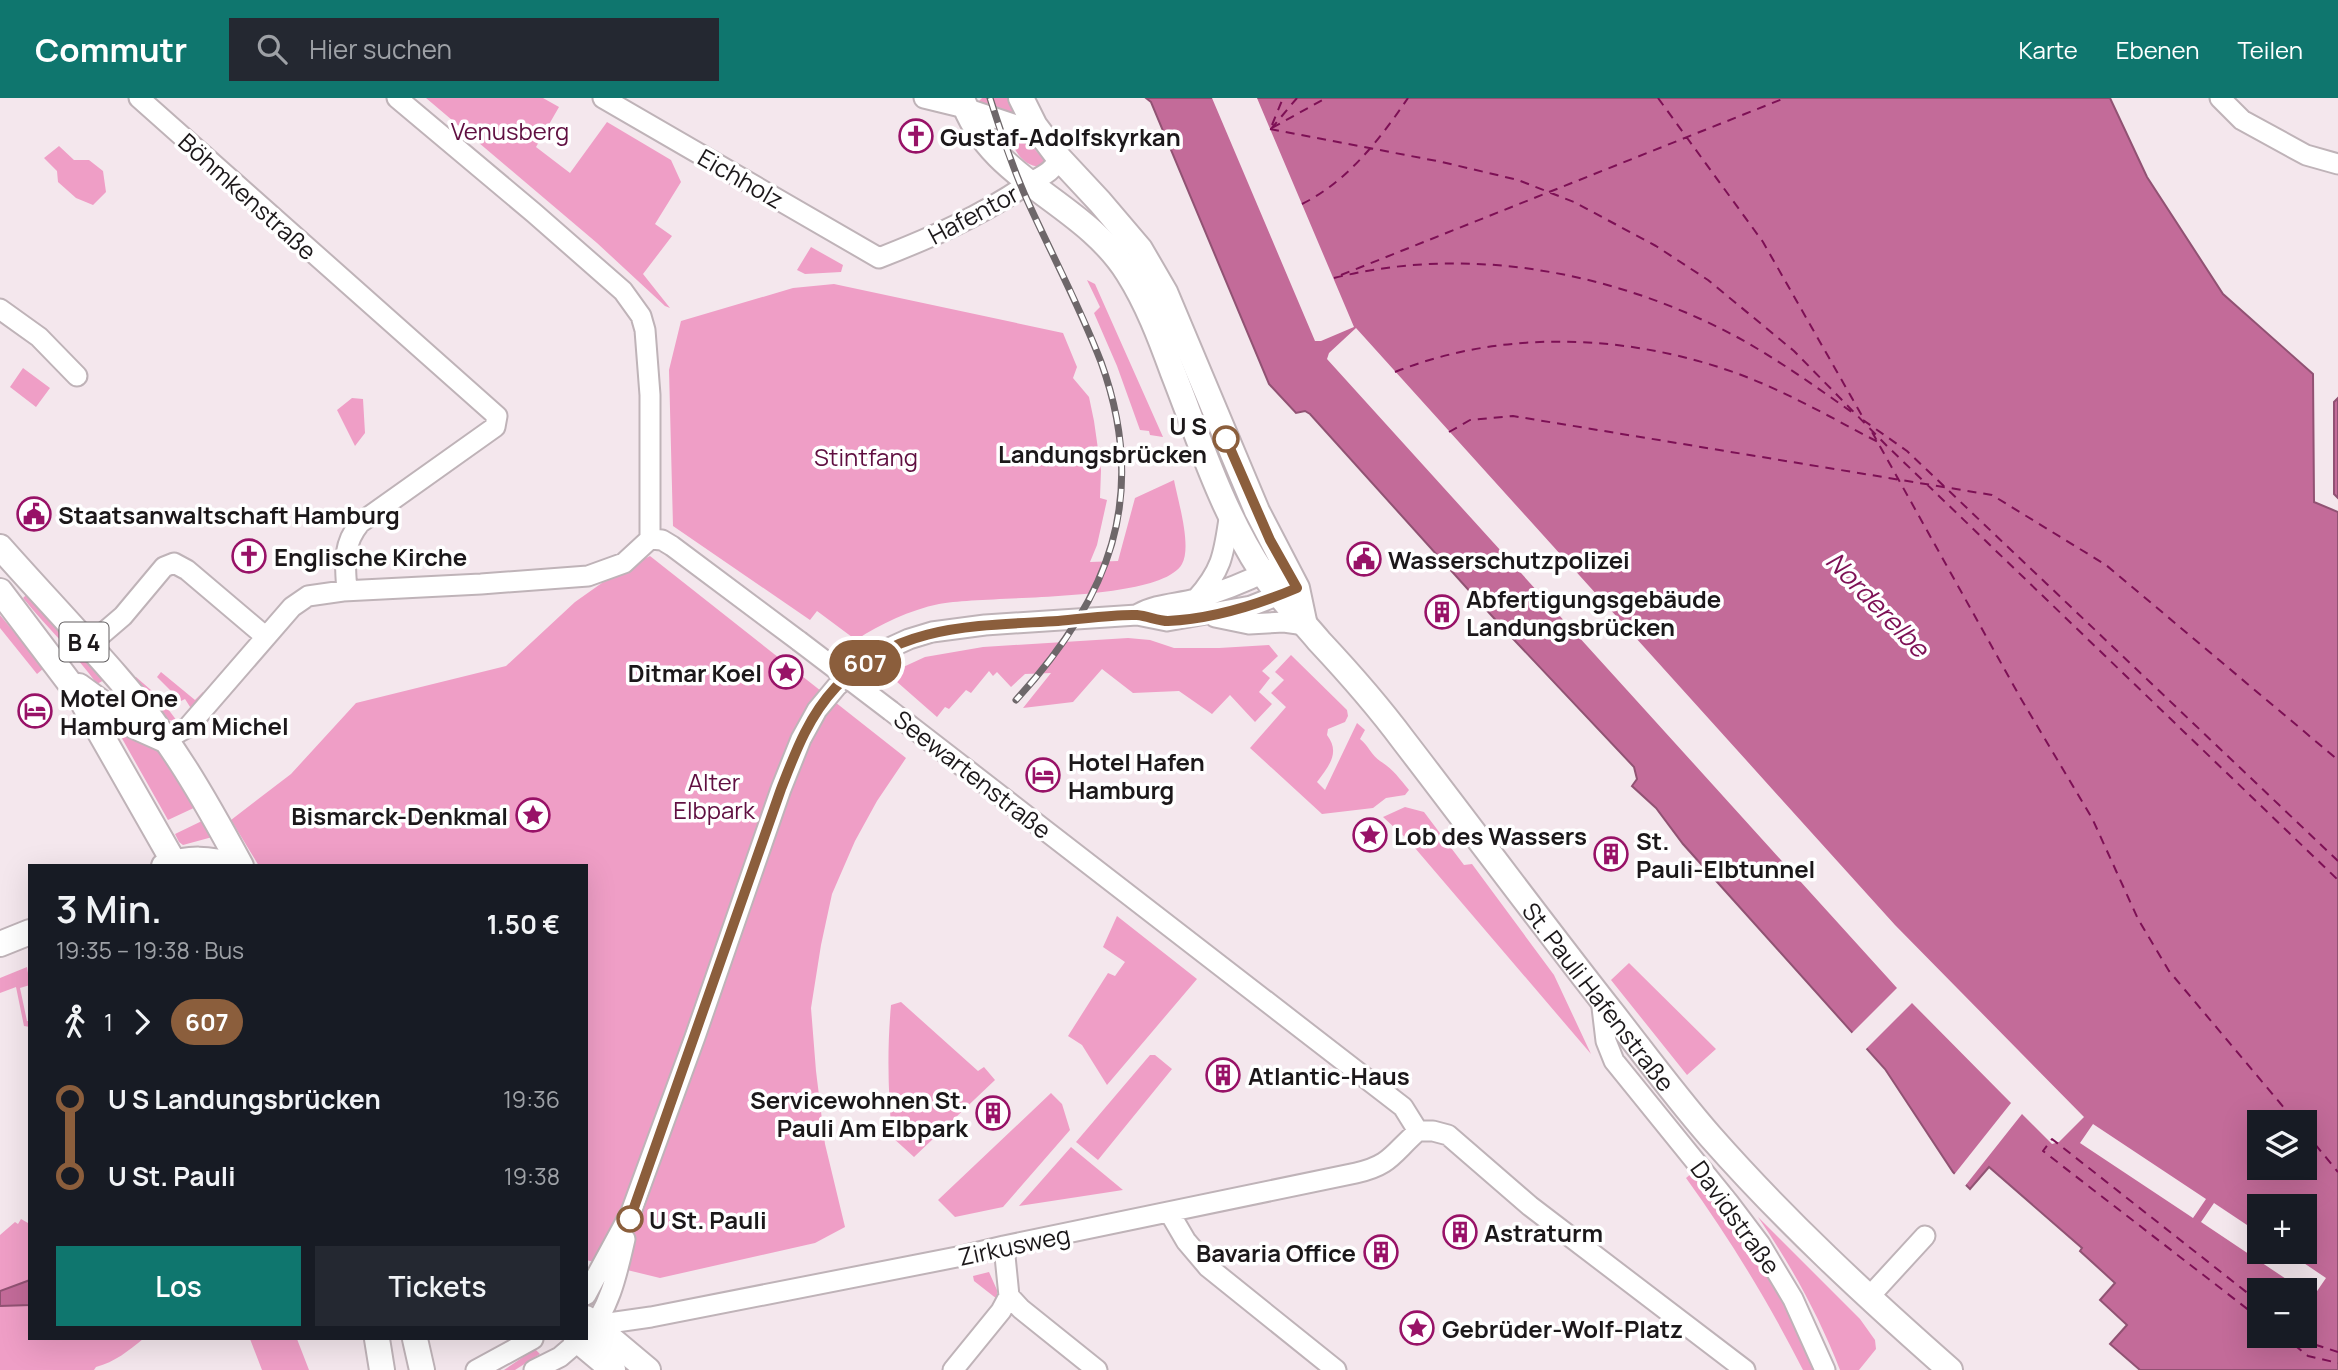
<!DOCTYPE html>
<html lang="de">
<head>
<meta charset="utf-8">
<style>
	:root { --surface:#171b24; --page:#242831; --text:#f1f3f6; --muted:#9ea1a6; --accent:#0f766e }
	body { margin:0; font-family:Manrope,sans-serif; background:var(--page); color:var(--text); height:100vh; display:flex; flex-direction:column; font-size:26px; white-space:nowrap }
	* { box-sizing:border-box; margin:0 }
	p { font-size:23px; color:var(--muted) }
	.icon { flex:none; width:38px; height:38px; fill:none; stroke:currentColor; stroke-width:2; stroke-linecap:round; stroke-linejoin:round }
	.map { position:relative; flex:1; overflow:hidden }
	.sheet { position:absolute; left:28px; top:766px; width:560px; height:476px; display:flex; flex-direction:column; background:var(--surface); border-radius:0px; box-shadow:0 7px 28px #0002 }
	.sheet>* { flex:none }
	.badge { padding:0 14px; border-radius:23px; font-size:24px; line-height:46px }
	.fabs { position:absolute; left:2247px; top:1012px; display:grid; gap:14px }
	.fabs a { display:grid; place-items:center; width:70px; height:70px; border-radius:0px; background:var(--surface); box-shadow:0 7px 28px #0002; font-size:35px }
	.map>.badge { position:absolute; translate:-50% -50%; box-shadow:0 0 0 4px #fff }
	.legs { display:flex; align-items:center; gap:10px; height:77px; padding:0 28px; font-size:23px }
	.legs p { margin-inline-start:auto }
	.headline { display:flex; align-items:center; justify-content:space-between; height:119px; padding:0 28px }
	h1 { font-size:38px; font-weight:600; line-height:52px }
	.cta { display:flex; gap:14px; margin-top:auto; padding:14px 28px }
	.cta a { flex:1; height:80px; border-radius:0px; background:var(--accent); color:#fff; font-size:28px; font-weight:600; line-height:80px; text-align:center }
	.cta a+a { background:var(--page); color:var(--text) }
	ul { padding:0 28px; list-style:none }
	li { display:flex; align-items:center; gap:24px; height:77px; font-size:26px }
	li i { display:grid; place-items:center; width:10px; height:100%; margin:0 9px; background:currentColor }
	li i::after { content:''; width:18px; height:18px; margin:-9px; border:5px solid; border-radius:50%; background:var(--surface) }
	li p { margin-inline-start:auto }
	li:first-child i { background:linear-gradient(#0000 50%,currentColor 0) }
	li:last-child i { background:linear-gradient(currentColor 50%,#0000 0) }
	header { display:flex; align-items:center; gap:42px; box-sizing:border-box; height:98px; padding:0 35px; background:var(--accent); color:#fff }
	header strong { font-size:33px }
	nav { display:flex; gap:38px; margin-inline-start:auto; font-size:24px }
	.search { width:490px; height:63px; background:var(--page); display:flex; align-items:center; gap:18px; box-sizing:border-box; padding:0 24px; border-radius:0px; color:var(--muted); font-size:26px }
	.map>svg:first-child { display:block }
</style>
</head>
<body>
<header>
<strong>Commutr</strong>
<div class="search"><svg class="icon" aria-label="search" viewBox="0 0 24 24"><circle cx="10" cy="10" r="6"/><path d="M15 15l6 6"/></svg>Hier suchen</div>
<nav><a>Karte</a><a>Ebenen</a><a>Teilen</a></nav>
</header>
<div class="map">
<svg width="2338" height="1272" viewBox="0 0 2338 1272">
	<rect width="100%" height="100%" fill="#f4e7ed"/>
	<path fill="#ef9ec6" d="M 426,0 L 543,0 L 559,9 L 536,49 L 570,75 L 607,24 L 671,62 L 681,84 L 655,126 L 672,138 L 643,176 L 670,210 L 665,208 L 597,145 Z
		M 982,0 L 1010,0 L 1021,19 L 974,8 Z
		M 1005,29 L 1020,36 L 1046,63 L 1041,69 C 1019,68 1012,46 1005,29 Z
		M 59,48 L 74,62 L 89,62 L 103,73 L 106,94 L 93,107 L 76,100 L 58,84 L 57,73 L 44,60 Z
		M 811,149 L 843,167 L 841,174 L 805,176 L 797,172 Z
		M 1087,182 L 1095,186 L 1163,339 L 1150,337 L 1149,333 L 1140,332 L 1117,268 L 1094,215 L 1100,209 Z
		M 834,186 L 1063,235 L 1077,269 L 1073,280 L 1089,299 L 1094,323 L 1101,372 L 1100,400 L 1107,402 L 1097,447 L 1090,464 L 1118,463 L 1135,400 L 1174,382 C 1178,403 1192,448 1182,466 C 1160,505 985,497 939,506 C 910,512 880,526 856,542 L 817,513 L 810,522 L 673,428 L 669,272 L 681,223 L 793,190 Z
		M 23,270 L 50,290 L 36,309 L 10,289 Z
		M 352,300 L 363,301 L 365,335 L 355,348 L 337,312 Z
		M 650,458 L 906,660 L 877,703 L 855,743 L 832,796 L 821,847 L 811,910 L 816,973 L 825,1046 L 845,1129 L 815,1145 L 660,1180 L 586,1162 L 586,768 L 259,768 L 231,722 L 291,676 L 356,605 L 506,568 L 575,504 L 616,475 Z
		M 26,497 L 106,581 L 97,586 C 75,555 47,530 23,500 Z
		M 0,517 L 44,570 L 37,576 L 0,530 Z
		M 1128,540 L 1150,542 L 1174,550 L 1219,550 L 1269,547 L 1278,558 L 1262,573 L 1270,580 L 1259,594 L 1272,606 L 1255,624 L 1230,597 L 1212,616 L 1179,593 L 1133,595 L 1102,571 L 1073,604 L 1023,610 L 1051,575 L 1025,576 L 1011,589 L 997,574 L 993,578 L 989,573 L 971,595 L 966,592 L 949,611 L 945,609 L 937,619 L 888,576 L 925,559 L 983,549 Z
		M 1291,557 L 1347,612 L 1348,618 L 1345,624 L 1328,631 L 1327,637 C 1341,655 1328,669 1317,684 L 1325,692 L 1357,625 L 1365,632 L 1360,641 C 1368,647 1372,658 1380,663 C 1393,671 1399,680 1409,692 L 1405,697 L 1386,700 L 1373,710 L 1322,716 L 1250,650 L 1286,609 L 1271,595 L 1284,582 L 1275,574 Z
		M 161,574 L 195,602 L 203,594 L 204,598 L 192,612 L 185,601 L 181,603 L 157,579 Z
		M 136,579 L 159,599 L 177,623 L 167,622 L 132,580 Z
		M 118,623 L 161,653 L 198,708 L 168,722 L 115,628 Z
		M 1405,709 L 1424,714 L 1464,767 L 1472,766 L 1554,877 L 1591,956 L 1409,743 L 1383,719 Z
		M 206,721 L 216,738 L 183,747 L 179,744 L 175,736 Z
		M 1117,818 L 1197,881 L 1107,987 L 1082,947 L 1068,938 L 1108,875 L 1115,878 L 1125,864 L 1103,849 Z
		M 1629,865 L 1716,951 L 1687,977 L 1611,882 Z
		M 27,869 L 30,887 L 20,890 L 27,923 L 30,923 L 30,929 L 24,928 L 16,889 L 0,895 L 0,880 Z
		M 901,904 L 978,973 L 984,969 L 995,982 L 914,1059 L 892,1039 C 888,994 887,952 891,907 Z
		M 1150,957 L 1155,957 L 1172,971 L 1098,1062 L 1076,1044 Z
		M 1051,995 L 1062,1006 L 1070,1032 L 1003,1109 L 955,1119 L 938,1102 Z
		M 1071,1049 L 1123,1092 L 1019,1108 Z
		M 1692,1075 L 1755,1158 L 1793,1222 L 1815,1272 L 1803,1272 C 1769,1205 1730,1141 1686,1080 Z
		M 1758,1119 L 1860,1221 L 1875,1242 L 1876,1251 L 1859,1272 L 1840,1272 C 1819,1218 1791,1167 1758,1119 Z
		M 21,1121 L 28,1125 L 30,1123 L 30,1241 L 143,1241 C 128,1253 115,1264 96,1269 L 94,1272 L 0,1272 L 0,1137 L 15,1124 L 18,1126 Z
		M 989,1174 L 997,1192 L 997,1201 L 974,1183 L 973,1178 Z
		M 250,1241 L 297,1241 L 309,1272 L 262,1272 Z
		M 535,1251 L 540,1256 L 515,1272 L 504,1272 Z"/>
	<path fill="#c36b99" stroke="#915273" stroke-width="2" fill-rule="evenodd" d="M 1146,0 L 2110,0 L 2147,79 L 2223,196 L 2313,276 L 2314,404 L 2338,414 L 2338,1272 L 2140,1272 L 2110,1246 L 2127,1227 L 2100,1202 L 2115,1185 L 2080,1153 L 2082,1150 L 1989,1069 L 1970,1091 L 1953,1074 L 1885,971 L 1683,746 L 1656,710 L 1632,688 L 1637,681 L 1634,669 L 1501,528 L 1310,316 L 1305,313 L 1296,315 L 1269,286 L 1151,4 ZM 2259,1024 L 2305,1024 L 2305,1069 L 2259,1069 ZM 2259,1108 L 2305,1108 L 2305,1153 L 2259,1153 ZM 2259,1192 L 2305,1192 L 2305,1237 L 2259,1237 Z
		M 2338,300 L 2338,400 L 2334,396 L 2334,304 Z
		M 30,1182 L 30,1207 L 0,1208 L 0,1193 Z"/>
	<path fill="#f4e7ed" d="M 1212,0 L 1257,0 L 1354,229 L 1321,243 L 1315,243 Z
		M 1356,230 L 1895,827 L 2084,1019 L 2059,1044 L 2052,1046 L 2022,1016 L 1965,1088 L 1953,1078 L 2011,1005 L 1912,905 L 1865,952 L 1850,937 L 1897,890 L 1327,261 L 1329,255 Z
		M 2093,1026 L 2206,1101 L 2193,1120 L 2080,1045 Z
		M 2214,1105 L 2259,1135 L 2259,1153 L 2286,1153 L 2326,1180 L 2313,1199 L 2201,1124 Z"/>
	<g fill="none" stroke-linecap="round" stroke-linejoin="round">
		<path stroke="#7d1055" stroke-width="2" stroke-dasharray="9 7" stroke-linecap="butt" d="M 1658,0 L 1763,144 L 1865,323
			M 1272,27 L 1283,0
			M 1272,30 L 1326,0
			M 1270,31 L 1442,64 L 1518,82 L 1574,104 L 1656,148 L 1708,182 L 1794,253 L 1887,348 L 2338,782
			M 1271,31 L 1297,0
			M 1302,106 C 1348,83 1380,41 1408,0
			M 1341,177 L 1785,0
			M 1334,180 C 1469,146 1615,174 1737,239 C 1777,261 1815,288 1853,315
			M 1395,274 C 1505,230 1633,236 1744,278 C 1791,296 1837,323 1882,346
			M 1863,322 L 1907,353 L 2338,763
			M 1449,334 L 1470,322 L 1513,318 L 1992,397 L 2106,467 L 2338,662
			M 1872,334 L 2020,599 L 2092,720 L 2138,821 L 2169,873 L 2296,1024
			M 2305,1034 L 2338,1074
			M 2259,1204 L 2052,1041 L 2043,1053 L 2259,1220
			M 2282,1237 L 2308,1258 L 2338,1265
			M 2302,1237 L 2313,1246 L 2338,1254"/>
		<defs>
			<path id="minor" d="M 139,0 L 497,318 L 495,329 L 360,425 C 342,447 345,466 347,493
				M 397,0 L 534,115 L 623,193 L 641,218 L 645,232 L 650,297 L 650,441
				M 603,0 L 879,160 C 930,140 981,118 1026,87 C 1039,79 1053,75 1059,60
				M 924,0 L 965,10 L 1013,26 L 1044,43
				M 2220,0 L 2242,22 L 2306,57 L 2338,66
				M 0,211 L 39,239 L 77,278
				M 650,441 L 662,442 L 672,448 L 799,543
				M 1196,501 C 1224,470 1224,453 1230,414
				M 1138,516 C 1156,506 1176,506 1196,501 C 1224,493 1248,483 1274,470
				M 1215,519 L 1249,526 L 1284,524 L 1305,527
				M 88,548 L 123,518 L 164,469 L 174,465 L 187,472 L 266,539
				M 891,613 L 1403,1009 L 1418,1033
				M 165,642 L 188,629 L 292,509 L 308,498 L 343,493 L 481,486 L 588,478 L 624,465 L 650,441
				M 1601,901 L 1606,943 L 1614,963 L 1729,1105 L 1760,1146 L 1793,1201 L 1825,1272
				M 1418,1033 L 1433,1033 L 1448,1037 L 1530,1108 L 1745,1272
				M 1169,1114 L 1186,1143 L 1208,1169 L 1336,1272
				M 1004,1148 L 1009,1198 L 1021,1211 L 1097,1272
				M 586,1197 L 631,1114 L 695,939 L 781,691 L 801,641 L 817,612 L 837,588 L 868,562 L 887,551 L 909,541 L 932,534 L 985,527 L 1137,517 L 1167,523 L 1251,508 L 1289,493
				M 1869,1199 L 1925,1138
				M 595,1227 L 651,1219 L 962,1158 L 1004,1148 L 1356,1075 C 1391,1067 1392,1056 1418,1033
				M 587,1235 C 610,1212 618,1171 625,1141
				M 476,1272 L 533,1241
				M 534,1272 L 560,1259 L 581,1241
				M 953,1272 L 1001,1213 L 1009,1198"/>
			<g id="major">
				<path id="s1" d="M 962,0 C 990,84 1082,102 1128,175 C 1147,205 1160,239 1172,272 C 1198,338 1222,414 1262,474 C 1278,499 1300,520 1319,543 C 1349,575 1378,608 1404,643 C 1474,734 1542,826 1613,916 C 1645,957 1676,999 1710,1038 C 1784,1122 1866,1198 1950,1272"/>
				<path d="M 1021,0 L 1035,28 L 1059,60 L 1100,104 L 1140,151 L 1165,194 L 1257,413 L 1297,490 L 1304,523"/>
				<path d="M 0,449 C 39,493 80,536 118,580 C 168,636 206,703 241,768"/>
				<path d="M 0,493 L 78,596 L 176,768"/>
				<path d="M 79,588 L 134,628 L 163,641"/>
				<path d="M 164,768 C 189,759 209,760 235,768"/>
				<path d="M 0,846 L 30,834"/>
				<path d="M 586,1220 L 648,1272"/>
				<path d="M 377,1241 L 382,1272"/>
				<path d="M 415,1241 L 422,1272"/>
				<path d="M 576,1241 L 613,1272"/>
			</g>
		</defs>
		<use href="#minor" stroke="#bfb3b8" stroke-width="23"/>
		<use href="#major" stroke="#bfb3b8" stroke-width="28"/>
		<use href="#minor" stroke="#fff" stroke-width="19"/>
		<use href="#major" stroke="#fff" stroke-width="24"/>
		<defs>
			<path id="rail" d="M 990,0 C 1001,35 1013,71 1028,104 C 1052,157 1080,209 1101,264 C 1150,399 1109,501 1016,602"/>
		</defs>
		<use href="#rail" stroke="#6e676a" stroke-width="7"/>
		<use href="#rail" stroke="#fff" stroke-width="4.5" stroke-dasharray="13" stroke-linecap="butt"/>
		<defs>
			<path id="minor-bridge" d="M 799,543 L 891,613"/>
		</defs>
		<use href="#minor-bridge" stroke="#bfb3b8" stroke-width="23" stroke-linecap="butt"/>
		<use href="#minor-bridge" stroke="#fff" stroke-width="19"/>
	</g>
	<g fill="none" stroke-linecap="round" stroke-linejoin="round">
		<defs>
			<path id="line-1" d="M 630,1121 L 781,691 C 795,655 808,619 836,589 C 897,525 976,528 1058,523 C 1083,521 1113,516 1137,517 C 1148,518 1158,523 1168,523 C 1212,521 1257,507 1297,490 L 1270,442 L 1226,341"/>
		</defs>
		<use href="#line-1" stroke="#fff" stroke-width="16"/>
		<use href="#line-1" stroke="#8b5e3c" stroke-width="10"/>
	</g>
	<defs>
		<symbol id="church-ring" viewBox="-11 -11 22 22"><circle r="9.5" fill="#fff" stroke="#981267" stroke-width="1.5"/><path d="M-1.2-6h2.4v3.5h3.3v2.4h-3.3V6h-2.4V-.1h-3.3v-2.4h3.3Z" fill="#981267"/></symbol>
		<symbol id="civic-ring" viewBox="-11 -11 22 22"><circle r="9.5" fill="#fff" stroke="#981267" stroke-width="1.5"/><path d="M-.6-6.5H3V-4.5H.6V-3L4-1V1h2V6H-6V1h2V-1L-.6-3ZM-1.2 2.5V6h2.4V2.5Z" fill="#981267"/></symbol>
		<symbol id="building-ring" viewBox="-11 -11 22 22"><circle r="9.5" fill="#fff" stroke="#981267" stroke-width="1.5"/><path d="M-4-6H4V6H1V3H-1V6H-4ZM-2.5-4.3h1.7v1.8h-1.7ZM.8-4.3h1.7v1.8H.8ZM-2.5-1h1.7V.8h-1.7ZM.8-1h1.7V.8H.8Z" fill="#981267"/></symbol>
		<symbol id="sight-ring" viewBox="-11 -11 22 22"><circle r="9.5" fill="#fff" stroke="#981267" stroke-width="1.5"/><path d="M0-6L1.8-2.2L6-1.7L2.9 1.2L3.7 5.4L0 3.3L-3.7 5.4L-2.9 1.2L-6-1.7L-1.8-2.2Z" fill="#981267"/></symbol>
		<symbol id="hotel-ring" viewBox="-11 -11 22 22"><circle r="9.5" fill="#fff" stroke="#981267" stroke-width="1.5"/><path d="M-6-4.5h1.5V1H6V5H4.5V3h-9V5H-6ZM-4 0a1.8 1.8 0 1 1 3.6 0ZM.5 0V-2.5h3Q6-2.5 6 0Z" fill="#981267"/></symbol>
	</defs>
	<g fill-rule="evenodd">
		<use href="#church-ring" x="897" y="19" width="38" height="38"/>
		<use href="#civic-ring" x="15" y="397" width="38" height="38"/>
		<use href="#church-ring" x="230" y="439" width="38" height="38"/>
		<use href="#civic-ring" x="1345" y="442" width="38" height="38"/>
		<use href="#building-ring" x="1423" y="495" width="38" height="38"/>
		<use href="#sight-ring" x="767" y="555" width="38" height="38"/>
		<use href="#hotel-ring" x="16" y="594" width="38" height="38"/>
		<use href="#hotel-ring" x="1024" y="658" width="38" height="38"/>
		<use href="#sight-ring" x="514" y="698" width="38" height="38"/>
		<use href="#sight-ring" x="1351" y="718" width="38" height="38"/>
		<use href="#building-ring" x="1592" y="737" width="38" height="38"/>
		<use href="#building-ring" x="1204" y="958" width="38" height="38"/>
		<use href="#building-ring" x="974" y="996" width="38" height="38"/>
		<use href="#building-ring" x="1441" y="1115" width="38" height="38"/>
		<use href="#building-ring" x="1362" y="1135" width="38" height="38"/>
		<use href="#sight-ring" x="1398" y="1211" width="38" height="38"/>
	</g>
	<g fill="#fff" stroke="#8b5e3c" stroke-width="3.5">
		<circle cx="1226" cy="341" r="12"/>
		<circle cx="630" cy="1121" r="12"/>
	</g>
	<g text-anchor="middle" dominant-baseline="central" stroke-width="7" stroke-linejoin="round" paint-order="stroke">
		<rect fill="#fff" stroke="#605d5f" stroke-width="2" x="59.5" y="524.5" width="49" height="39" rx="5"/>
		<g font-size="23" font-weight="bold" fill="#1c181a">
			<text x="84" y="544">B 4</text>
		</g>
		<g font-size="24" fill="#600f41" stroke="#fff">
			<text x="510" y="32">Venusberg</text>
			<text x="866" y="358">Stintfang</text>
			<text x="714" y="683">Alter<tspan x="714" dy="28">Elbpark</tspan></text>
		</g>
		<g font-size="24" font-weight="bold" fill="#1c181a" stroke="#fff" text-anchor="start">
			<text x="940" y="38">Gustaf-Adolfskyrkan</text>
			<text x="58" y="416">Staatsanwaltschaft Hamburg</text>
			<text x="274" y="458">Englische Kirche</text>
			<text x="1388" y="461">Wasserschutzpolizei</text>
			<text x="1466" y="500">Abfertigungsgebäude<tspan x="1466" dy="28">Landungsbrücken</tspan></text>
			<text x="762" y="574" text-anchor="end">Ditmar Koel</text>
			<text x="60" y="599">Motel One<tspan x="60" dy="28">Hamburg am Michel</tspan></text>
			<text x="1068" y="663">Hotel Hafen<tspan x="1068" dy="28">Hamburg</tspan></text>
			<text x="508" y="717" text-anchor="end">Bismarck-Denkmal</text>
			<text x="1394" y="737">Lob des Wassers</text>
			<text x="1636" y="742">St.<tspan x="1636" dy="28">Pauli-Elbtunnel</tspan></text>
			<text x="1248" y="977">Atlantic-Haus</text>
			<text x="968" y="1001" text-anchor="end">Servicewohnen St.<tspan x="968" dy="28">Pauli Am Elbpark</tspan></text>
			<text x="1484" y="1134">Astraturm</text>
			<text x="1356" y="1154" text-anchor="end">Bavaria Office</text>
			<text x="1442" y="1230">Gebrüder-Wolf-Platz</text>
		</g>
		<g font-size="24" fill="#1c181a" stroke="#fff">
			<text transform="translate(741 80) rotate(30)">Eichholz</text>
			<text transform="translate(248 98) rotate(42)">Böhmkenstraße</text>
			<text transform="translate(973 116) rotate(-28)">Hafentor</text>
			<text transform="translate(973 676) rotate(38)">Seewartenstraße</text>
			<text stroke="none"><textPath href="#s1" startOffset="1115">St. Pauli Hafenstraße</textPath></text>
			<text transform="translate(1736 1119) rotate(54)">Davidstraße</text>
			<text transform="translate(1014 1147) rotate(-12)">Zirkusweg</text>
		</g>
		<g font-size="24" font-weight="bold" fill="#1c181a" stroke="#fff" text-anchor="end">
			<text x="1207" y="327">U S<tspan x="1207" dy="28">Landungsbrücken</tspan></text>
			<text x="649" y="1121" text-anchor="start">U St. Pauli</text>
		</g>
		<g font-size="26" font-style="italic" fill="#7d1055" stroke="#fff">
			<text transform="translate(1878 506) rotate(46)">Norderelbe</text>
		</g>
	</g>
</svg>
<div class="fabs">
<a><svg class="icon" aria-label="layers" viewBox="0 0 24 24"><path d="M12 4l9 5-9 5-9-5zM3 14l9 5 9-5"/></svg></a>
<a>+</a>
<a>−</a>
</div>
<b class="badge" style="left:865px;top:565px;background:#8b5e3c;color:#fff">607</b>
<section class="sheet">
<div class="headline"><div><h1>3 Min.</h1><p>19:35 – 19:38 · Bus</p></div><b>1.50 €</b></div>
<div class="legs"><svg class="icon" aria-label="walk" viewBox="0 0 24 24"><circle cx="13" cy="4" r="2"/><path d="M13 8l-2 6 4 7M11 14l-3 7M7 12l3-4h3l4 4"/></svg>1<svg class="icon" aria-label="forward" viewBox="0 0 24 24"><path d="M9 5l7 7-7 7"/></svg><b class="badge" style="background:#8b5e3c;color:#fff">607</b></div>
<ul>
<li><i style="color:#8b5e3c"></i><b>U S Landungsbrücken</b><p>19:36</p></li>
<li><i style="color:#8b5e3c"></i><b>U St. Pauli</b><p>19:38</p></li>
</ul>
<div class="cta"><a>Los</a><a>Tickets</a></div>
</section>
</div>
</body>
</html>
